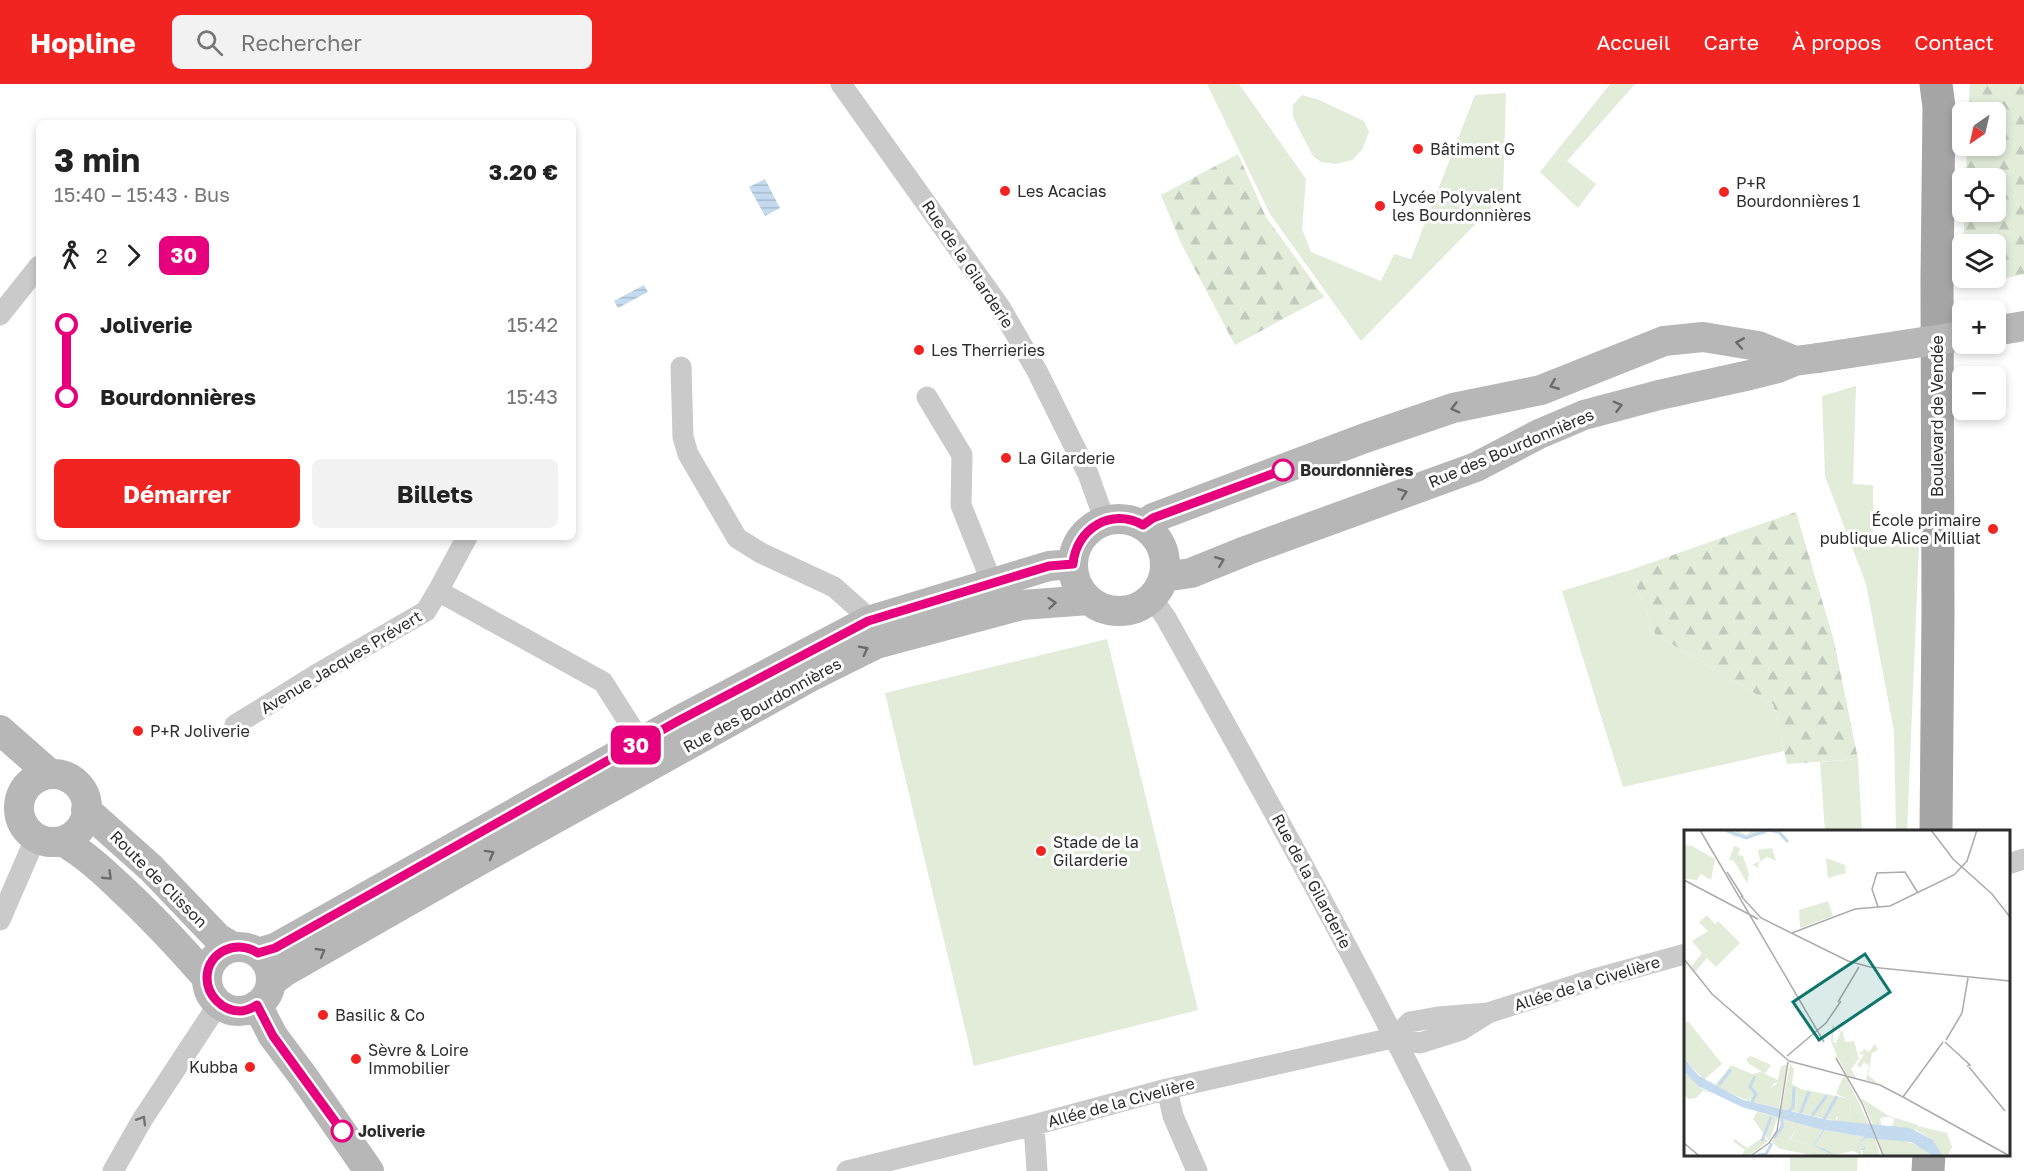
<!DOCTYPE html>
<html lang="fr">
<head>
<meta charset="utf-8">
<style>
	:root { --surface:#fff; --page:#f2f2f2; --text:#222; --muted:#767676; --accent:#f22422 }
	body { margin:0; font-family:"Golos Text",sans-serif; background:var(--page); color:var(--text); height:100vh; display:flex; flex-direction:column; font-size:22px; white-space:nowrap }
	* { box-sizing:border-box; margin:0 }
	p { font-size:20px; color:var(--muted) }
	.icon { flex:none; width:33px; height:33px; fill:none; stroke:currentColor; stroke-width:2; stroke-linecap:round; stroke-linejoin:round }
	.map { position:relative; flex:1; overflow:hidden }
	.panel { position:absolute; left:36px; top:36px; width:540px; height:420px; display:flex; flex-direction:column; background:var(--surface); border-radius:9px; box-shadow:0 3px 9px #0003 }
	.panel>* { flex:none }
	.badge { padding:0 12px; border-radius:9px; font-size:21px; line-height:39px }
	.needle { width:39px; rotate:214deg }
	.controls { position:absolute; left:1952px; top:18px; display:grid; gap:12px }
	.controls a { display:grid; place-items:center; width:54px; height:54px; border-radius:9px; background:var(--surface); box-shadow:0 3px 9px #0003; font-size:30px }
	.map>.badge { position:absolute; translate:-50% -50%; box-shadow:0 0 0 3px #fff }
	.legs { display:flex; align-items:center; gap:9px; height:66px; padding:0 18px; font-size:20px }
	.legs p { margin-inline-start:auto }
	.summary { display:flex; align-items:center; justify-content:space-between; height:102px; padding:0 18px }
	h1 { font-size:33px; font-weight:700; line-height:45px }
	.button { display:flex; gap:12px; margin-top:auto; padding:12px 18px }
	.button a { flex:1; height:69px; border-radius:9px; background:var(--accent); color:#fff; font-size:24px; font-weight:700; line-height:69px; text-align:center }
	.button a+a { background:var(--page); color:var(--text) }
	ul { padding:0 18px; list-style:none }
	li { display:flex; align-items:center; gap:21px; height:72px; font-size:22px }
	li i { display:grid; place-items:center; width:9px; height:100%; margin:0 8px; background:currentColor }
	li i::after { content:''; width:15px; height:15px; margin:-8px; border:4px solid; border-radius:50%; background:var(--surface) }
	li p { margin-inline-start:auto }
	li:first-child i { background:linear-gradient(#0000 50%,currentColor 0) }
	li:last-child i { background:linear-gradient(currentColor 50%,#0000 0) }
	header { display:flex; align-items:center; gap:36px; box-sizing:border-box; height:84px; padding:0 30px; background:var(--accent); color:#fff }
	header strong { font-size:28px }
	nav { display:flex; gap:33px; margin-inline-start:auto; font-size:21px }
	.search { width:420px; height:54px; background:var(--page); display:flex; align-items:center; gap:15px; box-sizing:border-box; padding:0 21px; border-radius:9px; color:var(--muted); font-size:22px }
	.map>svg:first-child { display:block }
</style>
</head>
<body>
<header>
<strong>Hopline</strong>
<div class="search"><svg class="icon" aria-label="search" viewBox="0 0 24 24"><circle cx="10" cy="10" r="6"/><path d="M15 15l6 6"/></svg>Rechercher</div>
<nav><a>Accueil</a><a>Carte</a><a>À propos</a><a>Contact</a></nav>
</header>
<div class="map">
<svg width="2024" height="1087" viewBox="0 0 2024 1087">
	<defs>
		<pattern id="forest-firs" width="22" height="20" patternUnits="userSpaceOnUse" patternTransform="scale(1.5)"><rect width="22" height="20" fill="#e2ecd9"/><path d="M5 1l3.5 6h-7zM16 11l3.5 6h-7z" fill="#c2cbbb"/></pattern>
		<pattern id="water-rules" width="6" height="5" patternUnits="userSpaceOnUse" patternTransform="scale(1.5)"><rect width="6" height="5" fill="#c4daee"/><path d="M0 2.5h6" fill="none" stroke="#a9bbcc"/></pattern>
	</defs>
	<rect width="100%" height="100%" fill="#fff"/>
	<path fill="#e2ecd9" d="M 1207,0 L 1239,0 L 1306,95 L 1302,145 L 1311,168 L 1381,197 L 1394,170 L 1411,175 L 1475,11 L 1506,9 L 1503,112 L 1361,257 L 1270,130 Z
		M 1610,0 L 1635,0 L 1567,77 L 1596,100 L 1578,124 L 1540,88 Z
		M 1302,11 L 1319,16 L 1364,37 L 1369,48 L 1362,66 L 1352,76 L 1335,80 L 1321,78 L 1313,72 L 1301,49 L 1293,33 L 1293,21 Z
		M 1856,302 L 1853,400 L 1873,401 L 1873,459 L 1919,461 L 1907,748 L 1896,748 L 1894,647 L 1866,500 L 1825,392 L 1822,312 Z
		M 1630,486 L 1655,550 L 1773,620 L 1784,667 L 1623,703 L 1562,507 Z
		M 1107,555 L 1198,926 L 974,982 L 885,609 Z
		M 1858,675 L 1862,748 L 1825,748 L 1820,678 Z
		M 1790,1071 L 1858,1071 L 1857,1087 L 1790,1087 Z"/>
	<path fill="url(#forest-firs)" d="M 1970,0 L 2024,0 L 2024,190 L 1962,204 L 1962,193 L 1995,194 L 1995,160 L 1963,160 L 1965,128 L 1995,128 L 1995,94 L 1966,94 L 1967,62 L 1995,62 L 1995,28 L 1968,28 Z
		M 1238,70 L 1266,133 L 1324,213 L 1235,261 L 1181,159 L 1161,111 Z
		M 1796,428 L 1834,557 L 1858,675 L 1787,680 L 1773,620 L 1655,550 L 1630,486 Z"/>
	<path fill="url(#water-rules)" d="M 765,95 L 780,124 L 765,132 L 749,103 Z
		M 644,201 L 648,208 L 618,224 L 614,217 Z"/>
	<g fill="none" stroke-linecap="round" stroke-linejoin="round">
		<path stroke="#cacaca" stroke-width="21" d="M 841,0 L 1000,223 L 1037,287 L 1088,390 L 1105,437
			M 0,231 L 39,182
			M 681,283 L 683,353 L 688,370 L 737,454 L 761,469 L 834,503 L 861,527 L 868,537
			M 927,313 L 962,371 L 961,421 L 992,499
			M 467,453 L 438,507 L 603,598 L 641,658
			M 1152,514 L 1166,534 C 1268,716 1370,899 1461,1087
			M 235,641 L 319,589 L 426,527 L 438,507
			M 2008,780 L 2024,775
			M 0,836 L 36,753
			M 1395,953 L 1420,959 L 1461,946 L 1488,929 L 1594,895 L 1685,870
			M 1167,1005 L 1173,1032 L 1197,1087
			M 1034,1041 L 1037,1087
			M 113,1087 L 142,1036 L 219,919
			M 847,1087 L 1034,1041 L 1167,1005 L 1379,957 L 1395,953 L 1410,938 L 1438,933 L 1488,929"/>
		<path stroke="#b7b7b7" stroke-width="30" d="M 1995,247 L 2024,242
			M1073 481a46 46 0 1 1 92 0a46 46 0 1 1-92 0Z
			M 1143,441 L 1153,434 L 1365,354 L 1453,324 L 1541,306 L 1664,257 L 1703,253 L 1758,262 L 1795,277
			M 1164,493 L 1191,489 L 1248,466 L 1476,383 L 1539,350 L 1584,331 L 1659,311 L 1750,291 L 1778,284 L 1795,277 L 1818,274
			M 0,646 L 50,690
			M19 724a34 34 0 1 1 68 0a34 34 0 1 1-68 0Z
			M 86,726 L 151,784 L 218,854 L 233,863
			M 62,757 C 85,770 104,788 123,806 C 153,834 180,863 207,894
			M207 895a32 32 0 1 1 64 0a32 32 0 1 1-64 0Z
			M 258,869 L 275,864 L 678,637 L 868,537 L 1049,482 L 1073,480
			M 271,898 L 284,888 L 475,779 L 812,592 L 876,560 L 1022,521 L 1089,516
			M 257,921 L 273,952 L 303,992 L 369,1087"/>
		<path stroke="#a5a5a5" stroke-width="33" d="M 1936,748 L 1938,530 L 1937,194 L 1939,23 L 1936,0
			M 1928,1087 L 1929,1070"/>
		<path stroke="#b7b7b7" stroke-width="30" d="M 1818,274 L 1962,252"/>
	</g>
	<defs><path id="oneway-chevron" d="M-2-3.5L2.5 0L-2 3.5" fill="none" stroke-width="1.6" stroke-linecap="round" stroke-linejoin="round" transform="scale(1.5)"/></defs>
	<g stroke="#6b6b6b">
		<use href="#oneway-chevron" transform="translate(1740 259) rotate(-170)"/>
		<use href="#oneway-chevron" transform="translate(1554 301) rotate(158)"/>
		<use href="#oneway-chevron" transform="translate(1618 322) rotate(-15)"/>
		<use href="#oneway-chevron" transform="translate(1455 324) rotate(165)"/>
		<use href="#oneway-chevron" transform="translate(1403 409) rotate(-20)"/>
		<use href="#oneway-chevron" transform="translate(1220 477) rotate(-22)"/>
		<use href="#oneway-chevron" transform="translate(1052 519) rotate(-5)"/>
		<use href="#oneway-chevron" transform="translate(864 566) rotate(-27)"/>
		<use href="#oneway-chevron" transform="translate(490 770) rotate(-29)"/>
		<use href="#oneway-chevron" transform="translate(108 792) rotate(44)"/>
		<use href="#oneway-chevron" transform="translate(321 868) rotate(-30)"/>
	</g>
	<use stroke="#747474" href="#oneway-chevron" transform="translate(142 1036) rotate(-59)"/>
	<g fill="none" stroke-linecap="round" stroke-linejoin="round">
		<defs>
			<path id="line-1" d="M 342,1047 L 273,952 L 257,921 C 252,924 246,927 240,927 C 222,927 207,911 207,894 C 207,867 238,855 258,869 L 275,864 L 678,637 L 868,537 L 1049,482 L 1073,480 C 1076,445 1111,423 1143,441 L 1153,434 L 1283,386"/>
		</defs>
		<use href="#line-1" stroke="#fff" stroke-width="14"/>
		<use href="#line-1" stroke="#e6007e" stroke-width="9"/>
	</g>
	<g fill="#f22422" stroke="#fff" stroke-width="2">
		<circle cx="1418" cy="65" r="6"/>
		<circle cx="1005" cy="107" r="6"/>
		<circle cx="1724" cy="108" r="6"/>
		<circle cx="1380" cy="122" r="6"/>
		<circle cx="919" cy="266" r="6"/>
		<circle cx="1006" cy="374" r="6"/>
		<circle cx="1993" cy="445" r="6"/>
		<circle cx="138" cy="647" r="6"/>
		<circle cx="1041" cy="767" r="6"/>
		<circle cx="323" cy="931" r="6"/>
		<circle cx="356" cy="975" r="6"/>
		<circle cx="250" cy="983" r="6"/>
	</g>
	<g fill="#fff" stroke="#e6007e" stroke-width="3">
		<circle cx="1283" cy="386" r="10"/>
		<circle cx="342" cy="1047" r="10"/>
	</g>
	<g text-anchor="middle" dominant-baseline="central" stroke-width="6" stroke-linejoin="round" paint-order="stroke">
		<g font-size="16" fill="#2d2d2d" stroke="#fff" text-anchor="start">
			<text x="1430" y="65">Bâtiment G</text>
			<text x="1736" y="99">P+R<tspan x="1736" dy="18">Bourdonnières 1</tspan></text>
			<text x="1017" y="107">Les Acacias</text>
			<text x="1392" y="113">Lycée Polyvalent<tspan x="1392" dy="18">les Bourdonnières</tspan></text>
			<text x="931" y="266">Les Therrieries</text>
			<text x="1018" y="374">La Gilarderie</text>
			<text x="1981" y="436" text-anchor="end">École primaire<tspan x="1981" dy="18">publique Alice Milliat</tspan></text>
			<text x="150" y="647">P+R Joliverie</text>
			<text x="1053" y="758">Stade de la<tspan x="1053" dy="18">Gilarderie</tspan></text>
			<text x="335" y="931">Basilic &amp; Co</text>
			<text x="368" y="966">Sèvre &amp; Loire<tspan x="368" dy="18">Immobilier</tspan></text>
			<text x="238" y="983" text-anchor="end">Kubba</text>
		</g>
		<g font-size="16" fill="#2d2d2d" stroke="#fff">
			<text transform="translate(968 180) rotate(56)">Rue de la Gilarderie</text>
			<text transform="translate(1937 332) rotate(-90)">Boulevard de Vendée</text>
			<text transform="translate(1511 364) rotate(-23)">Rue des Bourdonnières</text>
			<text transform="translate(341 578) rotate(-31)">Avenue Jacques Prévert</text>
			<text transform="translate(762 621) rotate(-29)">Rue des Bourdonnières</text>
			<text transform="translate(159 795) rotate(45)">Route de Clisson</text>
			<text transform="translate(1312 797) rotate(62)">Rue de la Gilarderie</text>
			<text transform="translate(1587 899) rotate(-17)">Allée de la Civelière</text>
			<text transform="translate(1121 1018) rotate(-15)">Allée de la Civelière</text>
		</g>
		<g font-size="16" font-weight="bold" fill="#2d2d2d" stroke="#fff" text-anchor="start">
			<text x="1300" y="386">Bourdonnières</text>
			<text x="358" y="1047">Joliverie</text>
		</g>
	</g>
	<g transform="translate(1684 746)">
		<rect width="326" height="326" fill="#fff"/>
		<path d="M 53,0 L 62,5 L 68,0 L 85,3 L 62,8 L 48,6 ZM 88,18 L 92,31 L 83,27 L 74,33 L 75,38 L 68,35 L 76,31 L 74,20 ZM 142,28 L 161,35 L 162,43 L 144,48 ZM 144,71 L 149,86 L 116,98 L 115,80 ZM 4,191 L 38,234 L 20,250 L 0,228 L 0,194 ZM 148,195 L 150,196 L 149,212 L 152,213 L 158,199 L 161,212 L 170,211 L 175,229 L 167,239 L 172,248 L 164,246 L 154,228 L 147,211 ZM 191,214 L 194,220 L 188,223 L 184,245 L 195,254 L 182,250 L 185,236 L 180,232 L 176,238 L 173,235 L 180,224 L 174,224 L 181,219 L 185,222 ZM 47,235 L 68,244 L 77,242 L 94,250 L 93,253 L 90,253 L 77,274 L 67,272 L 66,267 L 42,256 L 42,242 ZM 117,259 L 166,269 L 167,288 L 152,287 L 152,291 L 112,282 L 114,261 ZM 107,309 L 126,315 L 127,325 L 97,319 Z" fill="#e2ecd9"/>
		<path d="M 67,226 L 87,235 L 81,244 L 64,233 L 62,229 ZM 106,234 L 110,239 L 108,254 L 117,259 L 114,261 L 112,282 L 97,279 ZM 103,235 L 95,278 L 77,274 L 81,261 L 93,254 L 97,236 ZM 42,242 L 45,243 L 42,256 L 64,264 L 67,272 L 30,256 ZM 177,268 L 205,286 L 234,295 L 232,300 L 199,298 L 209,295 L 210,288 L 204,287 L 196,288 L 198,298 L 190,297 ZM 166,269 L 175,273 L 186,297 L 152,291 L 155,286 L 167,288 ZM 110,292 L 139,300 L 129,316 L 149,325 L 127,325 L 125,317 L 131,300 L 114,295 L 103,315 ZM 80,307 L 84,311 L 66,325 L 58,325 L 61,320 L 49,311 L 51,309 L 63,318 ZM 183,308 L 191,308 L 196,325 L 178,325 L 179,315 L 174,314 ZM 193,308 L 221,311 L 221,319 L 218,325 L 199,325 Z" fill="#e2ecd9"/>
		<path d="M 100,289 L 110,292 L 103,315 L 96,319 L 88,312 ZM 114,295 L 132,300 L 126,315 L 107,309 ZM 141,300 L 182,307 L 174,313 L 181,318 L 175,320 L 177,325 L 169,321 L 150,325 L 130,316 ZM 221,311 L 240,318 L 248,325 L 218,325 Z" fill="#e2ecd9"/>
		<path d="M 0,15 L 8,16 L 31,29 L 27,50 L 17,44 L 13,50 L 1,49 Z" fill="#e2ecd9"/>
		<path d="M 50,16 L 56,18 L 54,25 L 59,26 L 65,44 L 63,53 L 50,31 L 45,30 ZM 23,85 L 31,94 L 34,91 L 56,113 L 32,137 L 23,128 L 11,142 L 7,137 L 18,123 L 8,111 L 24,101 L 15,92 ZM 0,241 L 14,256 L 27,264 L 19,261 L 12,268 L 4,269 L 0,264 ZM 159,247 L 162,247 L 175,273 L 152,264 ZM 73,282 L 94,287 L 85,311 L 69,289 ZM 234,296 L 263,303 L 268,317 L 264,325 L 258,325 L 249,310 L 232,300 Z" fill="#e2ecd9"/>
		<path d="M 0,228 L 15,246 L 59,270 L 145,290 L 226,298 L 249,310 L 258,325 L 248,325 L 227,312 L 183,308 L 175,313 L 182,318 L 179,320 L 176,320 L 177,322 L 177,325 L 175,320 L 181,318 L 174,313 L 181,307 L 141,300 L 130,316 L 141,319 L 147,323 L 149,325 L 129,316 L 139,300 L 113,293 L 105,310 L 113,293 L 58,277 L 14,256 L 0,241 Z" fill="#c4daee"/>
		<path fill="none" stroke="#c4daee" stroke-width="3" d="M 41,0 L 62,8 L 84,0 L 95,2 L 104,12M 35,255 L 47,239M 68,272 L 72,264 L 66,257 L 71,246M 104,282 L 109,277 L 110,257M 116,284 L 125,262M 128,286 L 143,265M 140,289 L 153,266M 90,308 L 98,297 L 98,287M 78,311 L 87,287M 74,325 L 82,324 L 88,313"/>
		<path fill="none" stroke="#ababab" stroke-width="1.5" d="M 16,0 L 140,212M 247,0 L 269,29 L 308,64 L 326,87M 43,42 L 59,67M 0,50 L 74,89M 57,66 L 77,88 L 164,131 L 186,137M 194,77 L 188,59 L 193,43 L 221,42 L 234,63M 108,103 L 171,79 L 206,76 L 270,45 L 283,31 L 293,0M 0,129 L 28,164 L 105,231M 186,137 L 326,151M 154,172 L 175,137M 262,210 L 278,183 L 284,148M 261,212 L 286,235 L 283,236M 103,226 L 142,193 L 157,171M 152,228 L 178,273 L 199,325M 105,231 L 196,255 L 219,267 L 259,212M 285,237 L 321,281M 219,267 L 324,325M 0,313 L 14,325M 68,325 L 85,313 L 93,301 L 104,232"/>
		<path fill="#0f766e" fill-opacity="0.15" stroke="#0f766e" stroke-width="3" d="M 181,124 L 206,162 L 135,210 L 109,172 Z"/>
		<rect width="326" height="326" fill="none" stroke="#2d2d2d" stroke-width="3"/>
	</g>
</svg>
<div class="controls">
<a><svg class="needle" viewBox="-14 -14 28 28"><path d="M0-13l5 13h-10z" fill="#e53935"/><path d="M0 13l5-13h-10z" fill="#767676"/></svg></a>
<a><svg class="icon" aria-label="locate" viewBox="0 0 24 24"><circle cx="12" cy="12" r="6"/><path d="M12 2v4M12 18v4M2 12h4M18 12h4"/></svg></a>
<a><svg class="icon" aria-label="layers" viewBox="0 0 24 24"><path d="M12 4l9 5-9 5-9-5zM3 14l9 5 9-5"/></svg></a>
<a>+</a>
<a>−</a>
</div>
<b class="badge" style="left:636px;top:661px;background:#e6007e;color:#fff">30</b>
<section class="panel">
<div class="summary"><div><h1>3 min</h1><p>15:40 – 15:43 · Bus</p></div><b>3.20 €</b></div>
<div class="legs"><svg class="icon" aria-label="walk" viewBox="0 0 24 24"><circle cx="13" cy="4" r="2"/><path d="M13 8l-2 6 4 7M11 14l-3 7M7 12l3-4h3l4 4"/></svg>2<svg class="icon" aria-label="forward" viewBox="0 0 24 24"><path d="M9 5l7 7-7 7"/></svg><b class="badge" style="background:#e6007e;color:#fff">30</b></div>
<ul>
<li><i style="color:#e6007e"></i><b>Joliverie</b><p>15:42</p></li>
<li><i style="color:#e6007e"></i><b>Bourdonnières</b><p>15:43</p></li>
</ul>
<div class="button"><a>Démarrer</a><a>Billets</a></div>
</section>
</div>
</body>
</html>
